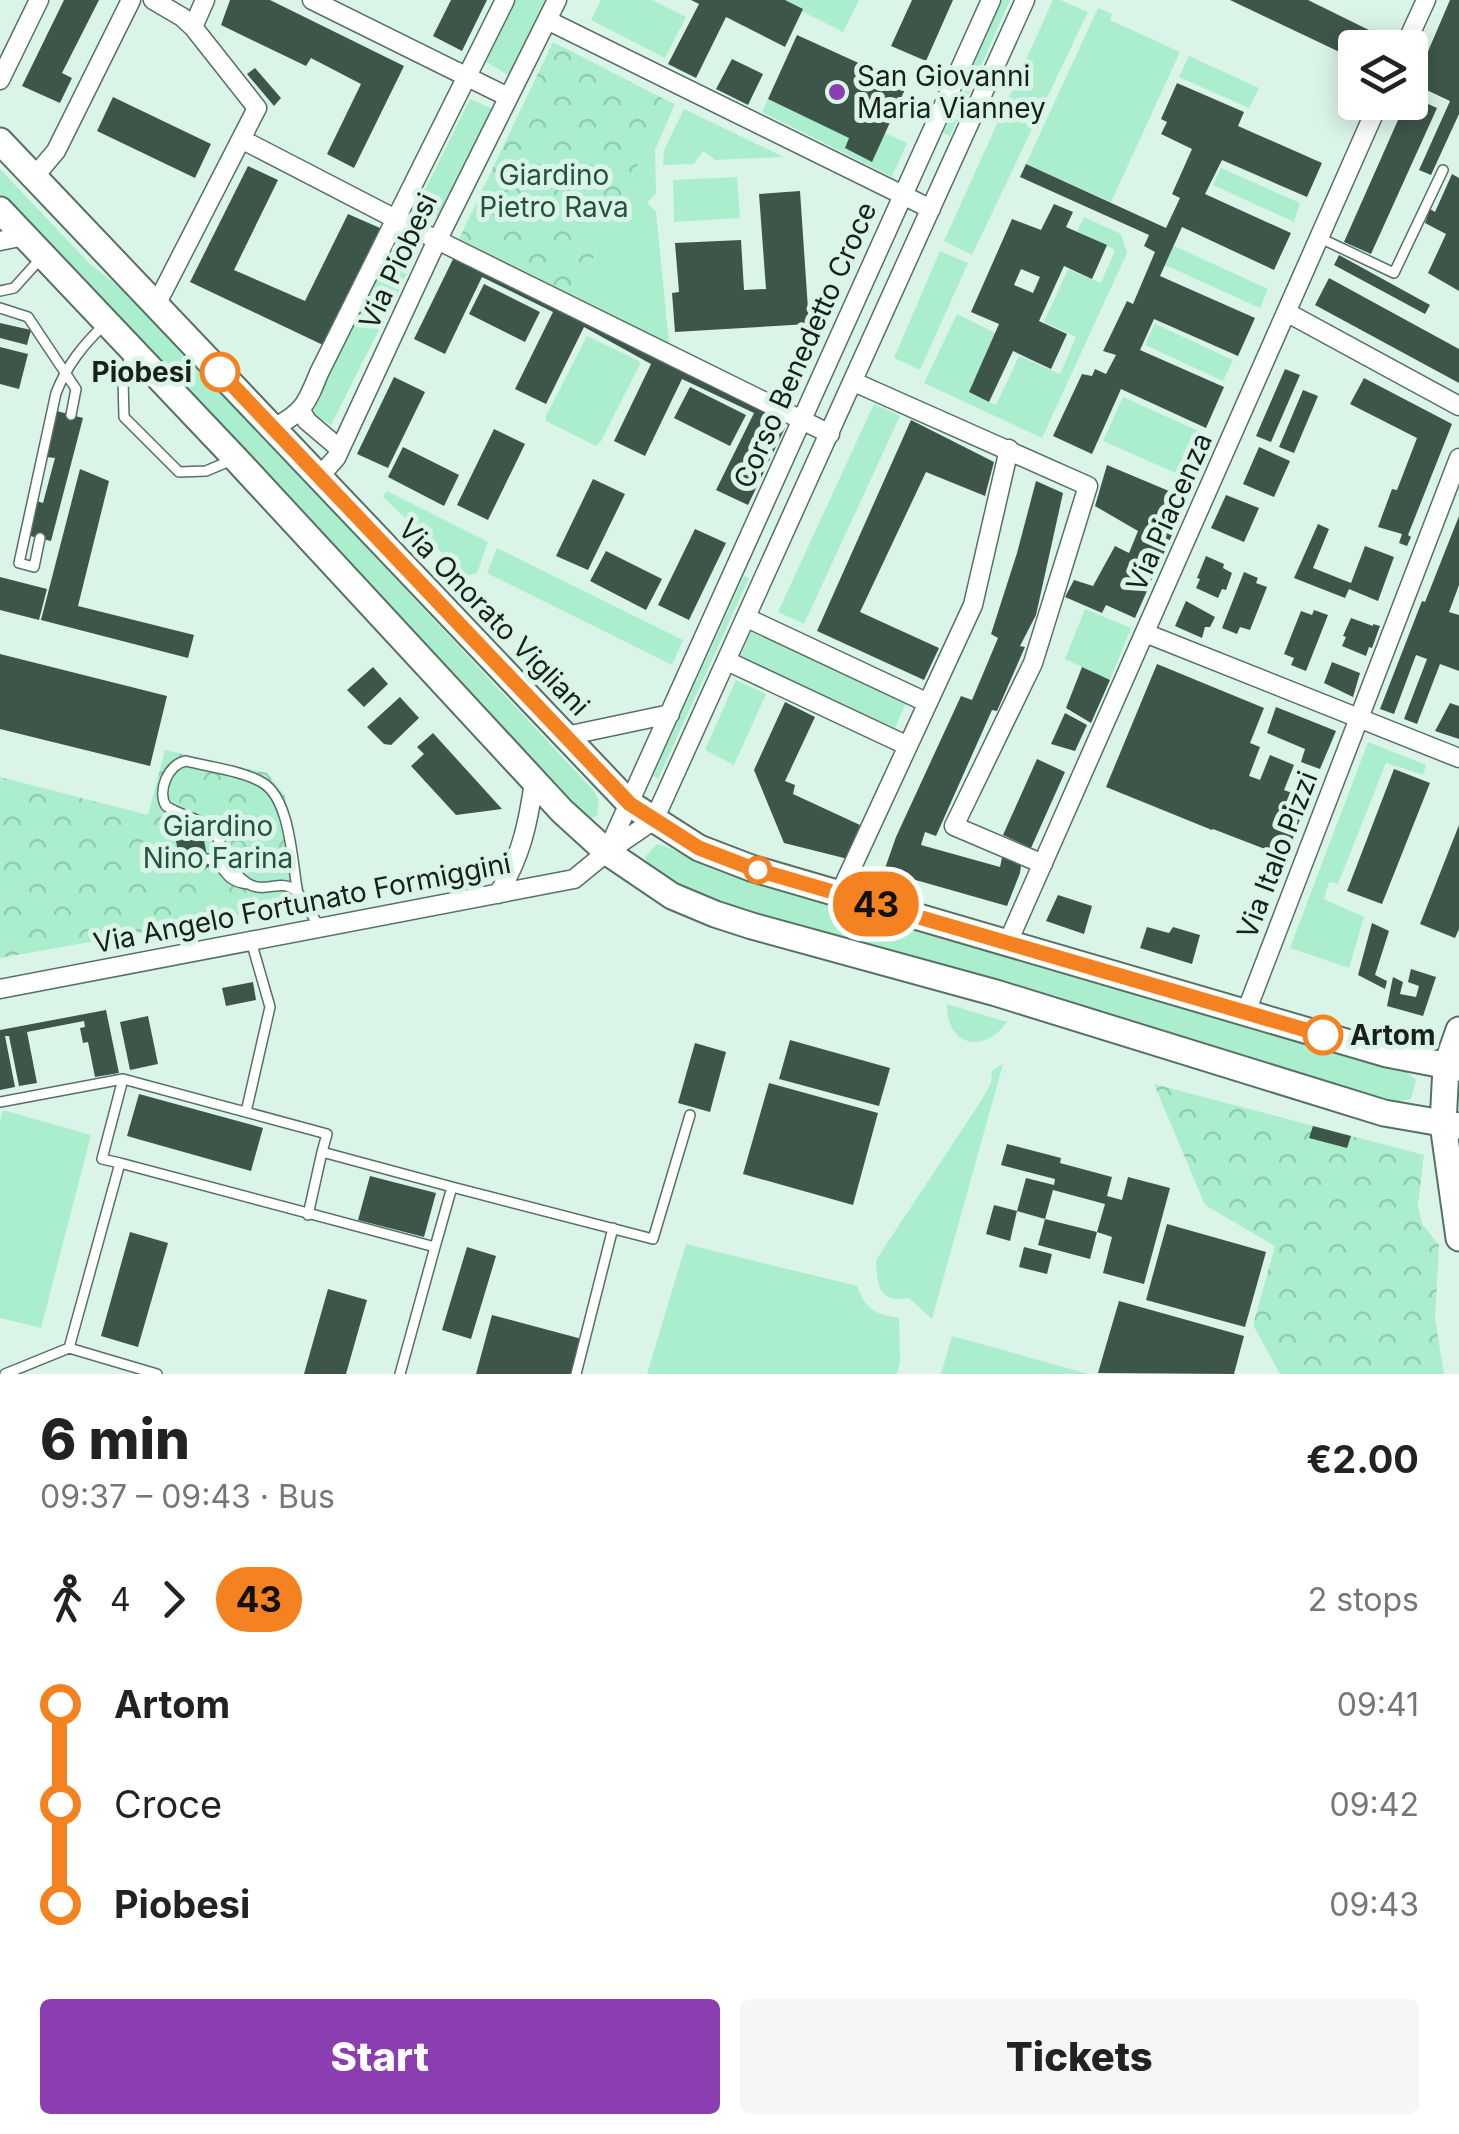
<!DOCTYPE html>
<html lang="en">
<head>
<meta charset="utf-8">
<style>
	:root { --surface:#fff; --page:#f6f6f6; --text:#222; --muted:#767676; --accent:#8b3eaf }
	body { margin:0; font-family:Inter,sans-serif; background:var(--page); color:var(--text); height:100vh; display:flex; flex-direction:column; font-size:38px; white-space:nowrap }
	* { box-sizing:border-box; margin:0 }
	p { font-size:32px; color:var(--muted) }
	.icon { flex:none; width:55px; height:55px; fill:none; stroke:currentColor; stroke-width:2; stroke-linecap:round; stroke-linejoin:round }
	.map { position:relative; height:1374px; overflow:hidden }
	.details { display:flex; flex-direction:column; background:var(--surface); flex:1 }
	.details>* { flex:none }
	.badge { padding:0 20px; border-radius:32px; font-size:35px; line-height:65px }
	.fabs { position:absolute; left:1338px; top:30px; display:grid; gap:20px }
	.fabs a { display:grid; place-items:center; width:90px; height:90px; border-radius:10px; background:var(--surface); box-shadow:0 5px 25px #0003; font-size:50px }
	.map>.badge { position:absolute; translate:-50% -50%; box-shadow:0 0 0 5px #fff }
	.legs { display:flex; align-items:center; gap:15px; height:110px; padding:0 40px; font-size:32px }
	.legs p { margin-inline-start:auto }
	.overview { display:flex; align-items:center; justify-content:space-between; height:170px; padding:0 40px }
	h1 { font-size:55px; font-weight:800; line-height:75px }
	.button { display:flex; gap:20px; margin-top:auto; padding:20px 40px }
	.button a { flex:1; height:115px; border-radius:10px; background:var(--accent); color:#fff; font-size:40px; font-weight:800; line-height:115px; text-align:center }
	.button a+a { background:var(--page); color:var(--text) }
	ul { padding:0 40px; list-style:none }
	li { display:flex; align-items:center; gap:35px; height:100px; font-size:38px }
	li i { display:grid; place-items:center; width:15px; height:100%; margin:0 12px; background:currentColor }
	li i::after { content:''; width:25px; height:25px; margin:-12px; border:8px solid; border-radius:50%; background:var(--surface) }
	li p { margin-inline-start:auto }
	li:first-child i { background:linear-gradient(#0000 50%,currentColor 0) }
	li:last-child i { background:linear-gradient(currentColor 50%,#0000 0) }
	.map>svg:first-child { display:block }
</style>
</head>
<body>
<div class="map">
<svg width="1459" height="1374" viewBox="0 0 1459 1374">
	<defs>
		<pattern id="park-crowns" width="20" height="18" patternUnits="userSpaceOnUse" patternTransform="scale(2.5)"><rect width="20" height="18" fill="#abeece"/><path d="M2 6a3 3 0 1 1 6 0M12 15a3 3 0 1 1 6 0" fill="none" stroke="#92ccb0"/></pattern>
	</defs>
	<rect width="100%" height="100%" fill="#daf5e7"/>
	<path fill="#abeece" d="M 516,0 L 547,0 L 510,76 L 486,62 Z
		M 601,0 L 652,0 L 686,17 L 665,58 L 591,20 Z
		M 779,0 L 859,0 L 843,32 Z
		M 1002,0 L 1010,0 L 950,136 L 943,133 Z
		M 1053,0 L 1060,0 L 1088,12 L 972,255 L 944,241 Z
		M 1098,8 L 1112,14 L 1110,20 L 1180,52 L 1111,202 L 1026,164 Z
		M 1189,56 L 1259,88 L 1249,108 L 1179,77 Z
		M 470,99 L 493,109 L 440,218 L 417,206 Z
		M 768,99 L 849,138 L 845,148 L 871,161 L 885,133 L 907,143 L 892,177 L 762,112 Z
		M 668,101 L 675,104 L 655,150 L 656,193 L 647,203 L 656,212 L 669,343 L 575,296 Z
		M 684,109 L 784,157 L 715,160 L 703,151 L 694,164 L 663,165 L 664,150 Z
		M 1221,168 L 1300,203 L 1294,222 L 1213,185 Z
		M 0,169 L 89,263 L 134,299 L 594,791 L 599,801 L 597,816 L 586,820 L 0,201 Z
		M 737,177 L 740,218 L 674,222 L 673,180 Z
		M 1084,217 L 1121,234 L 1127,253 L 1042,438 L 924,383 L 957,314 L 995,333 L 970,393 L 996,405 L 1019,356 L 1060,374 L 1076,337 L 1044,322 L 1068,269 L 1101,283 L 1115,250 L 1077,231 Z
		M 398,229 L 423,242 L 331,425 L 311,413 Z
		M 1174,246 L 1268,289 L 1260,308 L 1165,265 Z
		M 940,251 L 968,263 L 920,370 L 894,358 Z
		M 1155,324 L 1233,360 L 1223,381 L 1145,345 Z
		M 587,336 L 641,362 L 601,441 L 596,446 L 546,421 L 546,416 Z
		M 1123,397 L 1203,433 L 1185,477 L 1103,441 Z
		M 874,404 L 900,416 L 804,624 L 778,612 Z
		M 387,491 L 488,542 L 477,573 L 467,576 L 383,497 Z
		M 497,548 L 683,640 L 672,665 L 487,573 Z
		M 744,576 L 749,578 L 658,779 L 653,776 Z
		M 1085,609 L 1131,628 L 1110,680 L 1065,659 Z
		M 751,632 L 906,703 L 895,728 L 740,657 Z
		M 736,680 L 766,694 L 734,765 L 705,750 Z
		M 1368,742 L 1426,765 L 1423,775 L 1386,763 L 1338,884 L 1329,882 L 1324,899 L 1364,917 L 1349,968 L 1290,948 Z
		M 657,844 C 675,848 700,864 720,872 L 1408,1073 L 1416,1080 L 1411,1099 L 1398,1102 L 729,906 L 680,886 L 649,870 L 645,857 Z
		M 947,1004 L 1007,1022 C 984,1055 946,1046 947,1004 Z
		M 1003,1064 L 932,1319 L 909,1298 C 878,1304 877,1284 876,1260 L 981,1101 L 991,1083 L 992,1071 Z
		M 3,1110 L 91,1135 L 41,1328 L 0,1318 L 0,1121 Z
		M 686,1244 L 857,1286 C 866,1310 875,1314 899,1318 L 900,1361 L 897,1374 L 647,1374 Z
		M 952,1336 L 1089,1374 L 941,1374 Z"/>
	<path fill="url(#park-crowns)" d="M 553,42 L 668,101 L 575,296 L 459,239 Z
		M 165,750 L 267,773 L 285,796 L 307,903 L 0,958 L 0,777 L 148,815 Z
		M 1154,1084 L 1424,1155 L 1418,1205 L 1422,1224 L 1439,1245 L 1435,1319 L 1444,1374 L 1280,1374 L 1253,1325 L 1275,1246 L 1205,1205 Z"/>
	<path fill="#3e564a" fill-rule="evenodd" d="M 64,0 L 99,0 L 62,73 L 72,78 L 60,103 L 22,86 Z
		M 230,0 L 270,0 L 404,66 L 354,168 L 327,154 L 361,84 L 311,58 L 306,66 L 221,25 Z
		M 451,0 L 487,0 L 462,51 L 433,36 Z
		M 691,0 L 785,0 L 803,9 L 785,47 L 726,17 L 696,78 L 668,64 L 699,4 Z
		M 912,0 L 953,0 L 926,61 L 891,46 Z
		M 1230,0 L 1308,0 L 1379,35 L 1373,48 L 1355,48 L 1355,77 L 1342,71 L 1348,56 Z
		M 1450,0 L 1459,0 L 1459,114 L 1431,175 L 1419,170 L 1450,101 L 1414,84 Z
		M 797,35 L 907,85 L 872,162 L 845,148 L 849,138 L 768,99 Z
		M 732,59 L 763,74 L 748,105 L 716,89 Z
		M 255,68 L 281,98 L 274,106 L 247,74 Z
		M 1177,83 L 1244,112 L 1238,126 L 1322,163 L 1307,197 L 1222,160 L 1205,194 L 1291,233 L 1274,270 L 1182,227 L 1160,276 L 1255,318 L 1238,356 L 1154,319 L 1140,350 L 1224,387 L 1206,428 L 1121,389 L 1092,454 L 1053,436 L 1082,374 L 1092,376 L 1095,369 L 1106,374 L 1116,355 L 1103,351 L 1127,301 L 1133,304 L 1155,252 L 1144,246 L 1149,235 L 1020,177 L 1026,164 L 1166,228 L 1180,198 L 1172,194 L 1192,149 L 1161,134 L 1167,122 L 1161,119 Z
		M 1410,96 L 1437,108 L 1371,254 L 1344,242 L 1406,102 L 1410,102 Z
		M 113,97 L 211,144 L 195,178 L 97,131 Z
		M 248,166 L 278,180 L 234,270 L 305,301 L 348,214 L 380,228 L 323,345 L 190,282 Z
		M 1452,174 L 1459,178 L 1459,291 L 1428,273 L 1446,234 L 1425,223 L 1430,209 L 1435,212 Z
		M 800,191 L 809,324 L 675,332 L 672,293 L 679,292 L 675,243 L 741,240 L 744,290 L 766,289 L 759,194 Z
		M 1054,204 L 1073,212 L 1066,227 L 1107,245 L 1092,279 L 1064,266 L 1039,321 L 1067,334 L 1051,369 L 1013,351 L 989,402 L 969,392 L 999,324 L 971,312 L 1012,219 L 1041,230 ZM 1021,269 L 1040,277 L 1033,293 L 1014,285 Z
		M 455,255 L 785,419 L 785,428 L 748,505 L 716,490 L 754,413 L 682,379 L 645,456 L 614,441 L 651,364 L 584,327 L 546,404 L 515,389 L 553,312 L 482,277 L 445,354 L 414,339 Z
		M 1339,255 L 1430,305 L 1425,314 L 1334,265 Z
		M 1329,278 L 1459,349 L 1459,383 L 1315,305 Z
		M 484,284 L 540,312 L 525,342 L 469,314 Z
		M 0,323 L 31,330 L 27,345 L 0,338 Z
		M 0,347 L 28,354 L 19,389 L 0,384 Z
		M 1285,369 L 1300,375 L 1271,442 L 1256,436 Z
		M 394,377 L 425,392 L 388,468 L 357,454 Z
		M 1364,378 L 1452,424 L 1408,535 L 1411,537 L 1407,546 L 1399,543 L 1402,534 L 1378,527 L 1392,489 L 1397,490 L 1417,438 L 1350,404 Z
		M 690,387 L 746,415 L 730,446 L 674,418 Z
		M 1303,390 L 1318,396 L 1294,453 L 1279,447 Z
		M 57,411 L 83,418 L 51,541 L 26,535 L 34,500 L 43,503 L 55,458 L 46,457 Z
		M 911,420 L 994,462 L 985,496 L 926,472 L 860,612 L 939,648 L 924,680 L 817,631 Z
		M 494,429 L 525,444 L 488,520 L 457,505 Z
		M 403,447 L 459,475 L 444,506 L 388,477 Z
		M 1259,447 L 1290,461 L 1274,497 L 1243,484 Z
		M 1107,465 L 1188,499 L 1135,618 L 1106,605 L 1102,613 L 1065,597 L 1074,580 L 1093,586 L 1115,546 L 1129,553 L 1138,531 L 1095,506 Z
		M 80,469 L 109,481 L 78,606 L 194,635 L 188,658 L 41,620 Z
		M 593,479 L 625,494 L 588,570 L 556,556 Z
		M 1036,481 L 1063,493 L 1036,615 L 1020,646 L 1025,647 L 997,711 L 992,710 L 936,836 L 925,832 L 921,845 L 1000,867 L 1004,849 L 1022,857 L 1020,873 L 1007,906 L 884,871 L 896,837 L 961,696 L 972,700 L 998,638 L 991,634 L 1017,553 Z
		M 1226,495 L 1259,508 L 1244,542 L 1211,528 Z
		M 1459,516 L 1459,585 L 1449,612 L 1459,615 L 1459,671 L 1440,664 L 1417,724 L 1404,719 L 1427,659 L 1416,655 L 1394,714 L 1380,709 L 1422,601 L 1425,602 Z
		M 1318,524 L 1329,529 L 1313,568 L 1351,583 L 1365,546 L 1394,557 L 1378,601 L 1349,589 L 1345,598 L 1294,578 Z
		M 695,529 L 726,543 L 689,620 L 658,605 Z
		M 606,551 L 662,579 L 646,610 L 590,581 Z
		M 1206,556 L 1224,564 L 1223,568 L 1232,573 L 1226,590 L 1222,589 L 1218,598 L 1196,588 L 1200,579 L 1197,578 Z
		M 1244,572 L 1258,578 L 1256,583 L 1267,587 L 1250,630 L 1240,627 L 1237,634 L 1222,628 Z
		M 0,577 L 47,589 L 39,620 L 0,610 Z
		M 1186,601 L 1215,617 L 1210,627 L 1205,627 L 1202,638 L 1175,626 Z
		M 1314,610 L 1328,615 L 1306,671 L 1291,665 L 1294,658 L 1284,654 L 1301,611 L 1312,615 Z
		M 1351,618 L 1373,626 L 1373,624 L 1380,626 L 1372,648 L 1369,647 L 1366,656 L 1342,646 L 1346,637 L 1343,636 Z
		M 0,654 L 167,696 L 150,766 L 0,729 Z
		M 1332,662 L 1360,673 L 1353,697 L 1324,683 Z
		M 1157,664 L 1264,708 L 1250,743 L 1260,747 L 1249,776 L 1260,780 L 1270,755 L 1294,765 L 1284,790 L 1295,794 L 1306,770 L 1317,773 L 1286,857 L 1213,829 L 1212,830 L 1106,787 Z
		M 373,667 L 388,684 L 364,707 L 347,690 Z
		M 1082,667 L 1110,680 L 1091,723 L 1066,708 Z
		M 400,697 L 419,718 L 391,745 L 384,744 L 367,727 Z
		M 785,702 L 815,717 L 785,781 L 795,785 L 793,794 L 860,825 L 848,859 L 784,843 L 754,770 Z
		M 1450,703 L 1459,706 L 1459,739 L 1435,731 Z
		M 1276,707 L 1336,731 L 1320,769 L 1301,762 L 1305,749 L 1267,733 Z
		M 1065,713 L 1087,725 L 1075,751 L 1051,744 Z
		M 433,733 L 502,809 L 456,815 L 411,766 L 424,754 L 417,747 Z
		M 1037,759 L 1065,772 L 1031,848 L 1003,835 Z
		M 1394,769 L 1430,783 L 1382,904 L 1347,891 Z
		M 1459,825 L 1459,929 L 1455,938 L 1420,924 Z
		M 202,829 L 209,867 L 182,872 L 176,841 L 182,840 L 180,834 Z
		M 1058,895 L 1092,906 L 1084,934 L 1046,921 Z
		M 1372,923 L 1389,931 L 1375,975 L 1387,981 L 1385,989 L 1358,975 Z
		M 1147,927 L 1169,933 L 1173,927 L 1200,935 L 1192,964 L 1140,948 Z
		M 1411,969 L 1436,977 L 1423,1016 L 1387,1006 L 1393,977 L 1403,982 L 1400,994 L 1416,997 L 1419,986 L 1408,982 Z
		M 253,982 L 256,1000 L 226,1006 L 222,988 Z
		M 106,1010 L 119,1073 L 95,1077 L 88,1042 L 83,1043 L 80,1028 L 85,1027 L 84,1021 L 27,1032 L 37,1083 L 19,1086 L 9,1036 L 5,1036 L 15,1087 L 0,1090 L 0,1030 Z
		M 148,1016 L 158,1064 L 130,1070 L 120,1022 Z
		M 790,1040 L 890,1068 L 879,1106 L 779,1079 Z
		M 695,1043 L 726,1052 L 710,1112 L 678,1103 Z
		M 769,1083 L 878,1113 L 853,1205 L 743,1174 Z
		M 139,1094 L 263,1128 L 251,1171 L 127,1136 Z
		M 1313,1126 L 1351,1136 L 1347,1148 L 1309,1138 Z
		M 1007,1144 L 1061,1158 L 1060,1163 L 1112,1177 L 1107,1196 L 1122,1200 L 1128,1177 L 1170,1188 L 1144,1284 L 1103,1273 L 1112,1237 L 1097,1232 L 1105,1204 L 1053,1190 L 1045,1219 L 1017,1211 L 1026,1178 L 1054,1185 L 1055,1179 L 1001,1165 Z
		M 370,1176 L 436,1193 L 424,1237 L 358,1220 Z
		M 994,1205 L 1017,1211 L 1010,1241 L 986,1234 Z
		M 1045,1219 L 1097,1232 L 1090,1259 L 1038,1245 Z
		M 1167,1224 L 1266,1252 L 1245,1327 L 1146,1300 Z
		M 130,1232 L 168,1243 L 138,1347 L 101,1336 Z
		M 467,1247 L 496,1256 L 471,1339 L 442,1330 Z
		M 1024,1247 L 1052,1254 L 1047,1274 L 1019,1267 Z
		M 328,1289 L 367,1300 L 346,1374 L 304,1374 Z
		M 1119,1301 L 1244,1336 L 1234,1374 L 1098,1373 Z
		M 492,1315 L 582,1339 L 572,1374 L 476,1374 Z"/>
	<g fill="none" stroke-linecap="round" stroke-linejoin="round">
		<defs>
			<path id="lane" d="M 1320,238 L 1394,273 L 1443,170
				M 0,291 L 14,288 L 42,257
				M 0,308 L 28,317 L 76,389 L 71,415
				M 130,356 L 123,380 L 124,417 L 179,472 L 206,471 L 232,460
				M 40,538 L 34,567 L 19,563 L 56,393 C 67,365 83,345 105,324
				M 208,859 L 217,861 C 227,875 230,882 248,884
				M 298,894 C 292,864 291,800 263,783 C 244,771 209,767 186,761 C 168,764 157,791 166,806 C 181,816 201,818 213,832 C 228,849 224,867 247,883 C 264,894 278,880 292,888 C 304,895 310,915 319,925
				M 0,1102 L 123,1079 L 327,1134 L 322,1152
				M 246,1112 L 270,1007 L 251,941
				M 120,1163 L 102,1159 L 123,1079
				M 452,1187 L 653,1239 L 690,1115
				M 69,1348 L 120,1163 L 435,1247 L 452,1187 L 322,1152 L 308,1215
				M 5,1374 L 69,1348 L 157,1374
				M 400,1374 L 435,1247
				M 576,1374 L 613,1228"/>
			<path id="street" d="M 153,0 L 182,17 L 193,27 L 257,108 L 156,305
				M 312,0 L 508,97
				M 547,20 L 931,209
				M 193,27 L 205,0
				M 1404,48 L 1426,0
				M 0,80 L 39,0
				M 241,139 L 413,228 L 830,434
				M 34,177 L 56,151 L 131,0
				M 0,241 L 25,236
				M 1288,313 L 1459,406
				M 854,382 L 1088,486 L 1033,663 L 954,826 L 1043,864
				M 301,411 L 307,421 L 340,449
				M 273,428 C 303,413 307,403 319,373 L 505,0
				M 319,477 L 336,458 L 432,251 L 557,0
				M 747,618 L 928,703
				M 1145,633 L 1459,758
				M 727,661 L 908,746
				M 566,736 L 670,714
				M 607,852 L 991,0
				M 840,893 L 973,605 L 1009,449
				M 498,894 C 521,857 528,824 534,782
				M 1008,942 L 1379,102
				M 0,989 L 574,879 L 607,852 L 654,820 L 1025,0
				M 1246,1012 L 1459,458"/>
			<path id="secondary" d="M 0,141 L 630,804 L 699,848 L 751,868 L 1387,1054 L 1459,1068
				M 0,210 L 236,459 L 562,811 L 607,852 L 672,896 L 715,914 L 752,926 L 996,993 L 1384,1113 L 1459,1126
				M 1459,1030 L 1446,1067 L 1443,1124 L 1459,1238"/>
		</defs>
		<use href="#lane" stroke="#577064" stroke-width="12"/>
		<use href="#street" stroke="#577064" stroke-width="21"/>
		<use href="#secondary" stroke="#577064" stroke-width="29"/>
		<use href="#lane" stroke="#fff" stroke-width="9"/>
		<use href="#street" stroke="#fff" stroke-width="18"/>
		<use href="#secondary" stroke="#fff" stroke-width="25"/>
	</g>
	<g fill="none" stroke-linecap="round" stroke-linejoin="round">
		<defs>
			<path id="line-1" d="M 220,372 L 630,804 L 699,848 L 751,868 L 1323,1035"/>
		</defs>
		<use href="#line-1" stroke="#fff" stroke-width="22"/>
		<use href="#line-1" stroke="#f58220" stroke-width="15"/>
	</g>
	<circle fill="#8b3eaf" stroke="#daf5e7" stroke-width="4" cx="837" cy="92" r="10"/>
	<g fill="#fff" stroke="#f58220" stroke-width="5">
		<circle cx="220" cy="372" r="18"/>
		<circle cx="758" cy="870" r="12"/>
		<circle cx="1323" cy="1035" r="18"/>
	</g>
	<g text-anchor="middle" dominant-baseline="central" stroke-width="10" stroke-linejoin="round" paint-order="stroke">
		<g font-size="28" fill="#17211c" stroke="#daf5e7" text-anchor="start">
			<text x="857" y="76">San Giovanni<tspan x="857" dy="32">Maria Vianney</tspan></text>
		</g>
		<g font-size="28" fill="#25523f" stroke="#daf5e7">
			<text x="554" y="175">Giardino<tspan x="554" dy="32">Pietro Rava</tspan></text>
			<text x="218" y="826">Giardino<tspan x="218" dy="32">Nino Farina</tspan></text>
		</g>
		<g font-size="28" fill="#17211c" stroke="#daf5e7">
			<text transform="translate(398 261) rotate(-65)">Via Piobesi</text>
			<text transform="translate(805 345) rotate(-66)">Corso Benedetto Croce</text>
			<text transform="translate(1169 512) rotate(-66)">Via Piacenza</text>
			<text transform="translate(494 617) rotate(46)">Via Onorato Vigliani</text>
			<text transform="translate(1277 855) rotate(-69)">Via Italo Pizzi</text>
			<text transform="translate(302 903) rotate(-11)">Via Angelo Fortunato Formiggini</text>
		</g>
		<g font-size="28" font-weight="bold" fill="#17211c" stroke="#daf5e7" text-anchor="end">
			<text x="192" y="372">Piobesi</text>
			<text x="1350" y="1035" text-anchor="start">Artom</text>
		</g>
	</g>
</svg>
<div class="fabs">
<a><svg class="icon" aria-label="layers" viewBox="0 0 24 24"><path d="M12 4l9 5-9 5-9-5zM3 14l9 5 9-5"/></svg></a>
</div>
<b class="badge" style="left:876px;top:904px;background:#f58220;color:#111">43</b>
</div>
<section class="details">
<div class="overview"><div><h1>6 min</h1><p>09:37 – 09:43 · Bus</p></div><b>€2.00</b></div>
<div class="legs"><svg class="icon" aria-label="walk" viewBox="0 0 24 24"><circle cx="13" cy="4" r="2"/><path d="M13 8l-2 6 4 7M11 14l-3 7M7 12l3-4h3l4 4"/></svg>4<svg class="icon" aria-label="forward" viewBox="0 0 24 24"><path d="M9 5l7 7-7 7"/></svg><b class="badge" style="background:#f58220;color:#111">43</b><p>2 stops</p></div>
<ul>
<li><i style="color:#f58220"></i><b>Artom</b><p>09:41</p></li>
<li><i style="color:#f58220"></i><span>Croce</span><p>09:42</p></li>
<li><i style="color:#f58220"></i><b>Piobesi</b><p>09:43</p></li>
</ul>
<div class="button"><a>Start</a><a>Tickets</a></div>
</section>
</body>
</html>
